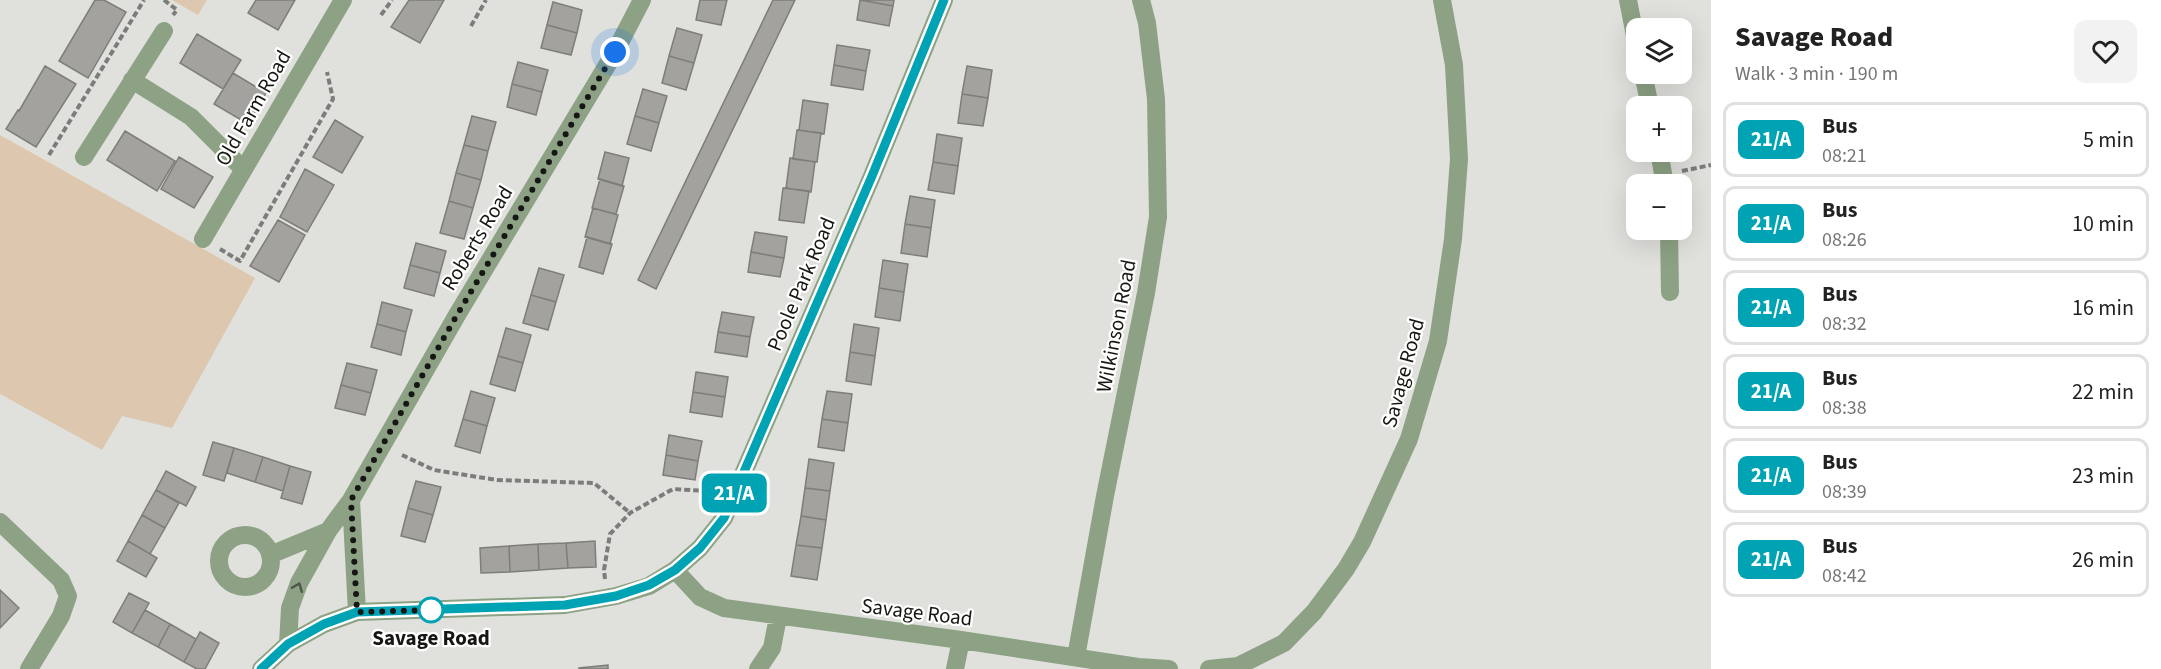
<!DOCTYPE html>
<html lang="en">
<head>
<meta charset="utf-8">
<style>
	:root { --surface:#fff; --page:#f2f2f2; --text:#222; --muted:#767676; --line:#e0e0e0 }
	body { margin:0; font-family:"Source Sans 3",sans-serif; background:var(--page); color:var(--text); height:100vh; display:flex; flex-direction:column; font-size:22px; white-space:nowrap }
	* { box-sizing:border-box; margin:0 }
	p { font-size:20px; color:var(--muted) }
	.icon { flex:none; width:33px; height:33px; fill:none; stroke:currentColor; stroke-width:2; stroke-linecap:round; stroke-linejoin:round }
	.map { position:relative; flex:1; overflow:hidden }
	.side { display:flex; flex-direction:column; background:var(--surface); width:450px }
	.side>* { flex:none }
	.badge { padding:0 12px; border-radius:9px; font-size:21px; line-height:39px }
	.buttons { position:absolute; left:1626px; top:18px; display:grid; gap:12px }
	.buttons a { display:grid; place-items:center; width:66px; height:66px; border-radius:12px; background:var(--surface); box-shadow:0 6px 24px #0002; font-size:30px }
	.you { position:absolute; width:30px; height:30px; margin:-15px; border:4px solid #fff; border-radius:50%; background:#1a73e8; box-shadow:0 0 0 9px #1a73e833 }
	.map>.badge { position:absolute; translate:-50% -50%; box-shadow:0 0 0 3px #fff }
	.round { display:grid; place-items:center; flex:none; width:63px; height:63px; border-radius:12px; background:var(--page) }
	.head { display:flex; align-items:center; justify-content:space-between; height:102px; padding:0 24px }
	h1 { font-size:28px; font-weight:800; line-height:45px }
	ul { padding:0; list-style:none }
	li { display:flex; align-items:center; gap:18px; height:75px; margin:0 12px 9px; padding:0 12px; border:3px solid var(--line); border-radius:12px }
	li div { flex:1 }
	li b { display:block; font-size:22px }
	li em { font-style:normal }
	li .badge { min-width:66px; font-weight:700; text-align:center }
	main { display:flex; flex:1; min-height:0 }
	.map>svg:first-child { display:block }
</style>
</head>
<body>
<main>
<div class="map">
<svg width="1711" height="669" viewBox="0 0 1711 669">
	<rect width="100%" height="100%" fill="#e0e1dd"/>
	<path fill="#ddc7ae" d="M 172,0 L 207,0 L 198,15 Z
		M 0,135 L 255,278 L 172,428 L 122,416 L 102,450 L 0,394 Z"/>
	<path fill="#a3a29f" stroke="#7e7d7a" stroke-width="1.5" d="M 95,0 L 104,0 L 126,12 L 88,78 L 59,61 Z
		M 256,0 L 295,0 L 278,30 L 248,13 Z
		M 409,0 L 444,0 L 420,43 L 391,27 Z
		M 700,0 L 727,0 L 721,25 L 696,20 Z
		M 773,0 L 795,0 L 656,289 L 638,280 Z
		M 860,0 L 894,0 L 893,6 Z
		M 860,0 L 893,6 L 889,26 L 857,20 Z
		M 553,2 L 582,10 L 577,33 L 547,25 Z
		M 547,25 L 577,33 L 571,55 L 541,48 Z
		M 677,28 L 702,35 L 694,63 L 669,56 Z
		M 197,34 L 241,60 L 223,89 L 180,63 Z
		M 837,45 L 870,50 L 866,71 L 834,65 Z
		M 669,56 L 694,63 L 686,90 L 662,83 Z
		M 518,62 L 548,70 L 542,92 L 512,84 Z
		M 834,65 L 866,71 L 863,90 L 831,85 Z
		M 45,66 L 76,84 L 36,147 L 6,129 L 18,110 L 19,111 Z
		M 967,66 L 992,70 L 988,98 L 962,94 Z
		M 233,73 L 266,93 L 248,124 L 214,104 Z
		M 512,84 L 542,92 L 536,115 L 507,107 Z
		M 643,89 L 667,96 L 659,123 L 635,116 Z
		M 962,94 L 988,98 L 983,126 L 958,123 Z
		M 803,100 L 828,104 L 824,134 L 799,130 Z
		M 472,116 L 496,122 L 488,151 L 464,145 Z
		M 635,116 L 659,123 L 651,151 L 627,144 Z
		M 335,120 L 363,137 L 342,173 L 313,157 Z
		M 797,130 L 821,133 L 817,162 L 793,159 Z
		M 125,131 L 175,161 L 157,191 L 107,160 Z
		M 937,134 L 962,138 L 958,166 L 933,162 Z
		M 464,145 L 488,151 L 481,180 L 456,173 Z
		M 605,152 L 629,158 L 622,186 L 598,179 Z
		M 179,157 L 213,177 L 194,208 L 161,189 Z
		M 790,158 L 815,162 L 811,192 L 786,188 Z
		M 933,162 L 958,166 L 954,194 L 928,190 Z
		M 305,169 L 334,185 L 307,232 L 280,217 Z
		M 456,173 L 481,180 L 473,208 L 449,201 Z
		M 600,179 L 624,186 L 616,214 L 592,208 Z
		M 783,188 L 809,191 L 804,223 L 779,220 Z
		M 910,196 L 935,200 L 931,228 L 905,224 Z
		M 449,201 L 473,208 L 464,239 L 440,233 Z
		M 593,208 L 618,215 L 610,244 L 585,237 Z
		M 278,220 L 305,235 L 279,282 L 250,266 Z
		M 905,224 L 931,228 L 927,257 L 901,253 Z
		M 755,232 L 787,237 L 784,258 L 751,252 Z
		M 587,237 L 612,244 L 603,274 L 579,267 Z
		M 416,243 L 446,251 L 440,273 L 410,265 Z
		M 751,252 L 784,258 L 780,277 L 748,272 Z
		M 883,260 L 908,264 L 904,292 L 879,288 Z
		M 410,265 L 440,273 L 434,296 L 404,288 Z
		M 539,268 L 564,275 L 556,302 L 531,295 Z
		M 879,288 L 904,292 L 900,321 L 875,317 Z
		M 531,295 L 556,302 L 548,330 L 523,323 Z
		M 382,302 L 412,310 L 406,332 L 377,324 Z
		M 722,312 L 754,317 L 750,337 L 718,332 Z
		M 377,324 L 406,332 L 401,355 L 371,347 Z
		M 854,324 L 879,328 L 875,356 L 850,352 Z
		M 506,328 L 531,335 L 523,363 L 498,356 Z
		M 718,332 L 750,337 L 747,357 L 715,352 Z
		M 850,352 L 875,356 L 871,385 L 846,381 Z
		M 498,356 L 523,363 L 515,391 L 490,384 Z
		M 347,363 L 377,370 L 371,393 L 341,385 Z
		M 696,372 L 728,377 L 725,397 L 693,392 Z
		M 341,385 L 371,393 L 365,415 L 335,408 Z
		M 471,391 L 495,398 L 487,426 L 463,419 Z
		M 827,391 L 852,394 L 848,423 L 822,419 Z
		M 693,392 L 725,397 L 722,417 L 690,412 Z
		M 463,419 L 487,426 L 480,453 L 455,446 Z
		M 822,419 L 848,423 L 844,451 L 818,447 Z
		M 669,435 L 702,441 L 698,461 L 666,455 Z
		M 213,442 L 234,448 L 224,481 L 203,475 Z
		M 234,448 L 263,457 L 255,482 L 227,473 Z
		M 666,455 L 698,461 L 695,480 L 663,475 Z
		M 263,457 L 290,466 L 283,491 L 255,482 Z
		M 809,459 L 834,463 L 830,491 L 805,488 Z
		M 290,466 L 311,472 L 302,504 L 281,498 Z
		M 166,471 L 196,487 L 186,506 L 156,490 Z
		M 416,481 L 441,487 L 433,515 L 408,508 Z
		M 805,488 L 830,491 L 826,520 L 801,516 Z
		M 156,490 L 179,503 L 165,528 L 142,515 Z
		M 408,508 L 433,515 L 425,542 L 401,536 Z
		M 142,515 L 165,528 L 150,554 L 128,541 Z
		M 801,516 L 826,520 L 822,548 L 796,545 Z
		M 128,541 L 157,558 L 146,577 L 117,561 Z
		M 595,541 L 596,567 L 568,568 L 566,543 Z
		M 566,543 L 568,568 L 539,570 L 538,544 Z
		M 538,544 L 539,570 L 510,572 L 509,546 Z
		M 796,545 L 822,548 L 817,580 L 791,576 Z
		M 509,546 L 510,572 L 481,573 L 480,548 Z
		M 0,590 L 19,608 L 0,628 Z
		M 129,593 L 149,603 L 132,633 L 113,622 Z
		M 145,610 L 170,624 L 158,647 L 132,633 Z
		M 170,624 L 196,639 L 184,662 L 158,647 Z
		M 200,632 L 219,643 L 205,669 L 197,669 L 184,662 Z
		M 608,665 L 608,669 L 579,669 L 579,668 Z"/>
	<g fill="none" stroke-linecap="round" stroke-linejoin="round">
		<path stroke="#7c7c7a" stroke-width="4" stroke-dasharray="6 3" stroke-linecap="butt" d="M 164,0 L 177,10 L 173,15
			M 381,15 L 392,0
			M 471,26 L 486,0
			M 49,155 L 144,0
			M 1682,171 L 1711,165
			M 220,249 L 240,261 L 333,99 L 327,72
			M 402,455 L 434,470 L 497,480 L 594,483 L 630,513
			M 605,579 L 604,570 L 610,534 L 630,513 L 673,489 L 708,491 L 713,494"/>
		<path stroke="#8da284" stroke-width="18" d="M 1628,0 L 1636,41
			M 1643,74 L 1650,106
			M 132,80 L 191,117 L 243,169
			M 1659,152 L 1665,184
			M 84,157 L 164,31
			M 1669,230 L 1670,292
			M 203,239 L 343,0
			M 351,500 L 357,612
			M 0,522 L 61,580 L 68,596 L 61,616 L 29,669
			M219 561a26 26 0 1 1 52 0a26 26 0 1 1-52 0Z
			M 270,555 L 328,531
			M 675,570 L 700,597 L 724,608 L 961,640 L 1138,667 L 1169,669
			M 288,644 L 290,608 L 299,583 L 328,531 L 351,500 L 457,315 L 615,52 L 642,0
			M 1076,657 L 1105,496 L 1146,293 L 1158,217 L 1156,99 L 1147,23 L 1141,0
			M 261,669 L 288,644 L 324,624 L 357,612 L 565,605 L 616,596 L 649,586 L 675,570 L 700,548 L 724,518 L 872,176 L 944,0
			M 758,669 L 772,648 L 778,617
			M 955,669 L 961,640
			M 1209,669 L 1238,666 L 1284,643 L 1314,612 L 1346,569 L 1362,542 L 1409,439 L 1438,341 L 1453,239 L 1459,159 L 1454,65 L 1442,0"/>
	</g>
	<defs><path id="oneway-chevron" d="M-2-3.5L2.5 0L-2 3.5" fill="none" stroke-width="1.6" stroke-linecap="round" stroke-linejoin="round" transform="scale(1.5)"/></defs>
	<use stroke="#4c5547" href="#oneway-chevron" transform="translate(298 587) rotate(-68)"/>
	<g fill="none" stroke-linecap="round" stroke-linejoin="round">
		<defs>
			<path id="line" d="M 261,669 L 288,644 L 324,624 L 357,612 L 565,605 L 616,596 L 649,585 L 675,570 L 700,548 L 724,518 L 872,176 L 944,0"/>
		</defs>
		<use href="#line" stroke="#fff" stroke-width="14"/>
		<use href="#line" stroke="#00a3b4" stroke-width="9"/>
		<path stroke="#161615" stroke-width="6" stroke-dasharray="0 10.8" d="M 431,610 L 439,610 L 357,612 L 351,500 L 457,315 L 615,52"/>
	</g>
	<circle fill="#fff" stroke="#00a3b4" stroke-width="3" cx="431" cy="610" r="12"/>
	<g text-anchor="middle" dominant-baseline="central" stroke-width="4.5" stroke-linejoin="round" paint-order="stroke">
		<g font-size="21" fill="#161615" stroke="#fffffe">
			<text transform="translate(253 108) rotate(-60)">Old Farm Road</text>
			<text transform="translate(477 238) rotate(-59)">Roberts Road</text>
			<text transform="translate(801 284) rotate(-67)">Poole Park Road</text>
			<text transform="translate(1116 326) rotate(-79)">Wilkinson Road</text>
			<text transform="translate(1403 373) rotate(-75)">Savage Road</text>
			<text transform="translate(917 612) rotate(7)">Savage Road</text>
		</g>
		<g font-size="21" font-weight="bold" fill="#161615" stroke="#fffffe">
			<text x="431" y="638">Savage Road</text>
		</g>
	</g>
</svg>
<div class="buttons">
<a><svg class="icon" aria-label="layers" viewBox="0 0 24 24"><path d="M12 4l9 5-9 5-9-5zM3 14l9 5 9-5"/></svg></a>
<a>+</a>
<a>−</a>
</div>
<div class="you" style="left:615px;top:52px"></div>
<b class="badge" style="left:734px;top:493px;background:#00a3b4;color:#fff">21/A</b>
</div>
<section class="side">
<div class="head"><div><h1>Savage Road</h1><p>Walk · 3 min · 190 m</p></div><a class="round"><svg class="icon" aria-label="heart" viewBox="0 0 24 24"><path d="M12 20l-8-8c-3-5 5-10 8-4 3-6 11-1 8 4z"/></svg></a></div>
<ul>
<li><span class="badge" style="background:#00a3b4;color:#fff">21/A</span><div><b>Bus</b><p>08:21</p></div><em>5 min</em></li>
<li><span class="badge" style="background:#00a3b4;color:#fff">21/A</span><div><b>Bus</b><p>08:26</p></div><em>10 min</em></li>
<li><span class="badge" style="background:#00a3b4;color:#fff">21/A</span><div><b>Bus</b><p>08:32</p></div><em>16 min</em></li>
<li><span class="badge" style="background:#00a3b4;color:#fff">21/A</span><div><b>Bus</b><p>08:38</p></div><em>22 min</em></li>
<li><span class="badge" style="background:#00a3b4;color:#fff">21/A</span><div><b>Bus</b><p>08:39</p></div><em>23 min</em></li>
<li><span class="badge" style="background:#00a3b4;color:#fff">21/A</span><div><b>Bus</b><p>08:42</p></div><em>26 min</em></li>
</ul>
</section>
</main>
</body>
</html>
